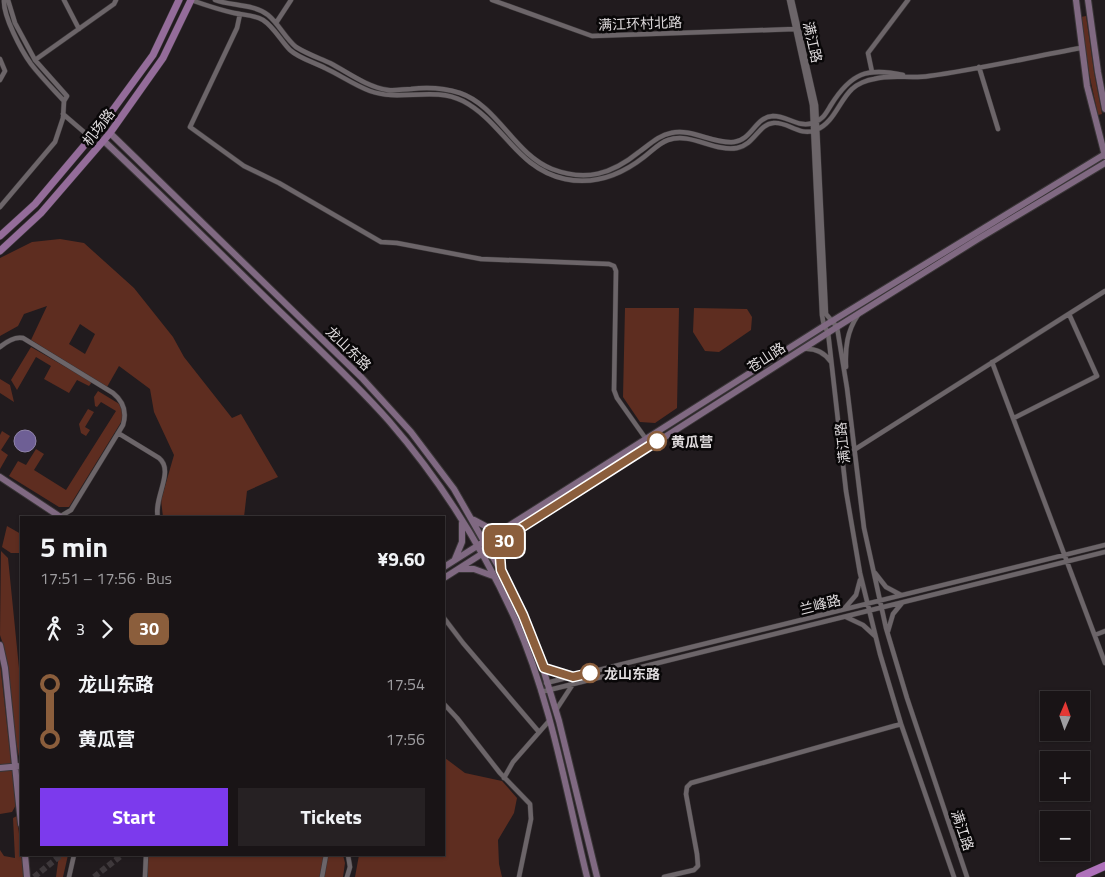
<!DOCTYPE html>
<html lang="en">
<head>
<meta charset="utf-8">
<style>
	:root { --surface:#191416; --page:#262123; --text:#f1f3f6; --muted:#9f9ea1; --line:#373335; --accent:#7c3aed }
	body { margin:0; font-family:"Titillium Web","Noto Sans SC",sans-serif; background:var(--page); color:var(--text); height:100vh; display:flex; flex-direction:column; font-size:19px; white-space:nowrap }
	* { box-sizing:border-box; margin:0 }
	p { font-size:16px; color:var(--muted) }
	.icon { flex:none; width:28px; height:28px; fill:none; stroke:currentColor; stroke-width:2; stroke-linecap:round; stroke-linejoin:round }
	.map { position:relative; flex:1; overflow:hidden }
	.sheet { position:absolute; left:20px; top:516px; width:425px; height:340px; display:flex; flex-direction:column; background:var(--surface); border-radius:0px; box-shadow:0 1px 4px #0004,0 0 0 1px var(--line) }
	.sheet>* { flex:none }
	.badge { padding:0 10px; border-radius:8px; font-size:18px; line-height:32px }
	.needle { width:32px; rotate:2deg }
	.controls { position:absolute; left:1040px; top:691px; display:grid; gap:10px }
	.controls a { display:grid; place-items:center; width:50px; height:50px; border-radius:0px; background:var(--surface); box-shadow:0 1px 4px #0004,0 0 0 1px var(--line); font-size:25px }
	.map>.badge { position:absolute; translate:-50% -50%; box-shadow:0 0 0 2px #fff }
	.legs { display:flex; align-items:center; gap:8px; height:55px; padding:0 20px; font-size:16px }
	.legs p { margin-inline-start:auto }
	.head { display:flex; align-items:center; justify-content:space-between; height:85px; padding:0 20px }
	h1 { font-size:28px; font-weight:700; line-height:38px }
	.button { display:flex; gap:10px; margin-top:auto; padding:10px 20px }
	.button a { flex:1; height:58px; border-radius:0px; background:var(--accent); color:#fff; font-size:20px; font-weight:700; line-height:58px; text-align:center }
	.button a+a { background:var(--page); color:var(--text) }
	ul { padding:0 20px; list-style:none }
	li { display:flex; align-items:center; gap:18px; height:55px; font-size:19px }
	li i { display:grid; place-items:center; width:8px; height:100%; margin:0 6px; background:currentColor }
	li i::after { content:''; width:12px; height:12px; margin:-6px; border:4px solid; border-radius:50%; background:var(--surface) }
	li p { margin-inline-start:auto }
	li:first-child i { background:linear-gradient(#0000 50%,currentColor 0) }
	li:last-child i { background:linear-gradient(currentColor 50%,#0000 0) }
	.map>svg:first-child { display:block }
</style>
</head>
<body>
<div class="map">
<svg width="1105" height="877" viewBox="0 0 1105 877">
	<rect width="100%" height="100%" fill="#211b1e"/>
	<path fill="#5e2d20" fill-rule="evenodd" d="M 1086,16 L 1094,72 L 1102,114 L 1098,115 L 1089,73 L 1081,17 Z
		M 60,239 L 84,243 L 134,288 L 173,337 L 184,357 L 232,418 L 241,414 L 278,477 L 247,491 L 244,517 L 163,517 L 161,500 L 174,455 L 154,412 L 150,389 L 119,366 L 107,387 L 31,340 L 47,306 L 24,314 L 18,326 L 0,336 L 0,258 L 32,242 ZM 80,324 L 95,334 L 85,354 L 69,344 Z
		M 625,308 L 679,308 L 677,408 L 655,423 L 640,422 L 623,397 Z
		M 694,308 L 747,309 L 752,317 L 751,330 L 719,352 L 705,351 L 693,332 Z
		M 31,347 L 92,382 L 89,386 L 77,380 L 69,393 L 44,379 L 51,366 L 36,357 L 17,390 L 11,380 Z
		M 0,379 L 10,385 L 14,402 L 0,393 Z
		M 98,391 L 121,405 L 123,419 L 69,507 L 59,507 L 9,476 L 18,461 L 26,465 L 36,449 L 44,454 L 34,470 L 66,490 L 116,411 L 101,402 L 97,407 L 95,406 L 94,397 Z
		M 88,409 L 94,412 L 85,427 L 90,430 L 86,436 L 81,433 L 79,424 Z
		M 2,431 L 10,436 L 1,450 L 8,455 L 0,469 L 0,435 Z
		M 7,526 L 21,534 L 21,553 L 11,553 L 2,547 Z
		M 1,551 L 8,558 L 21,688 L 21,762 L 20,762 C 16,743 13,724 11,704 C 9,681 8,657 0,635 Z
		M 0,663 L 16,805 L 12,812 L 0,814 Z
		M 445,758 L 465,773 L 502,781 L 517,798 L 514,813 L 498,840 L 499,864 L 502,877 L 355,877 L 359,855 L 444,855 Z
		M 17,816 L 24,877 L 0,877 L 0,850 L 4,856 L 15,858 L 13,818 Z
		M 59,855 L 68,855 L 63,877 L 56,877 Z
		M 148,855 L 343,855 L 345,863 L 343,877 L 148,877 Z"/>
	<path fill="#6e5f95" stroke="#9084ab" d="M14 441a11 11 0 1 1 22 0a11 11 0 1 1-22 0Z"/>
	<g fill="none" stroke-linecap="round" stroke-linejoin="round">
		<path stroke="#3e383b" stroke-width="6" stroke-dasharray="6 3" stroke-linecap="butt" d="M 34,877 L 61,855
			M 94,877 L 122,855"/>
		<defs>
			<path id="street" d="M 4,0 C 3,16 21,50 31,64 C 41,77 53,89 64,101
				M 8,0 L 15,23 L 35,60
				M 64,0 L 79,29
				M 191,0 C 205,5 220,10 234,13 C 244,15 255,15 263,20 C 274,27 281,41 290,50 C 300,59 314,62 325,68 C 340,75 354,85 370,91 C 400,102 433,86 463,101 C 503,122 517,169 565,179 C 594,185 621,175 644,157 C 652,151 659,143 668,140 C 691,132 714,152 737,148 C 754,145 759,124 773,123 C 788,121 799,137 816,130 C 834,123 839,101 852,89 C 857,84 867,80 874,79 C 892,74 911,79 929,76 C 980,69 1031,57 1081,48
				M 215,0 C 231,6 254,4 268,15 C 279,24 285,38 296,47 C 307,54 319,58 330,63 C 349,73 367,87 388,90 C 396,91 404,89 411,89 C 427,87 444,88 460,93 C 498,106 514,154 552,169 C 586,182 612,174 639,152 C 649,145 659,135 671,133 C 692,128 712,144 734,142 C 752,140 755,117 773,116 C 788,116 798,128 813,123 C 823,120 826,113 831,105 C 851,73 867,67 903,75
				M 492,0 L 592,36 L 795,29
				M 789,0 L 812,105 L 822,315 L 824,326 L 828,332 L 846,491 L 860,573 L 880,654 L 901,724 L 954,877
				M 792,0 L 816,105 L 826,314 L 837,327 L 847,388 L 864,528 L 886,628 L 907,698 L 967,877
				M 240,14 L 237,28 L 190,127 L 244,166 L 279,183 L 381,242 L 397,243 L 481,259 L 609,264 L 614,266 L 616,271 L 614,390 L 617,398 L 646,439
				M 276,23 L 291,0
				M 0,59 L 5,71 L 0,80
				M 979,67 L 998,129
				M 872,72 L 868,53 L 908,0
				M 63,114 L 91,138
				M 0,207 L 55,142 L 63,118 L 64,101 L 67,96 L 35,60 L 114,4 L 116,0
				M 0,347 C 6,342 14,336 23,338 L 113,393 C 123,401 127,412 123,425 L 71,510 L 61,516
				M 803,349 C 815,348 824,352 831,362
				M 992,362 L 1105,663
				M 846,367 C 845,348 847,331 858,315
				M 1014,418 L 1097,376 L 1069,314
				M 118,433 L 159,458 C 175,471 153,498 158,518
				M 854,450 L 1105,291
				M 875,573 L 886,587 L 901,595
				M 844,609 L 856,595 L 860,580
				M 846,617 L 863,625 L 875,636
				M 444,618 L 463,643 L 539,732
				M 888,631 L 893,614 L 902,603
				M 1095,635 L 1105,631
				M 544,667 L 572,676
				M 546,683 L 1105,545
				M 541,692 L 1105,552
				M 444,704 L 457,718 L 500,773 L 530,804 L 531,819 L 519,877
				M 556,710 L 573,684
				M 504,778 L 513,762 L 549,721
				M 69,877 L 74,855
				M 145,877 L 146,855
				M 322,877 L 326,855
				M 347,877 L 350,867 L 348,855
				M 664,877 L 694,870 L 698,866 L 697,854 L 686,794 L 687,787 L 691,783 L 901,724"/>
			<path id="secondary" d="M 1076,0 L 1087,86 L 1105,156
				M 1088,0 L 1098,72 L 1105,109
				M 110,133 L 362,378 L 411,432 L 454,489 L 510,587 L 537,649 L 559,721 L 597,877
				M 104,141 C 159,193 213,246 267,299 C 308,339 351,378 389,421 C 440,480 483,548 515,619 C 551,701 566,791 587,877
				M 0,477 L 62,518
				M 474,520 L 489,528 L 504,527
				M 455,559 L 462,542 L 462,523
				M 444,567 L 824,326 L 1105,154
				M 500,567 L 501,551 L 505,538
				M 459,569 L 474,569 L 493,576
				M 444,578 L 837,327 L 978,239 L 1105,163
				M 0,645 L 5,668 L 21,824
				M 0,768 L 21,766
				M 25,855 L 27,877"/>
			<path id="primary" d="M 0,236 L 35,204 L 104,122 L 153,55 L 179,0
				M 0,251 L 41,213 L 110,133 L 163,58 L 191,0"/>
			<path id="highway" d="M 1080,877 L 1105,866"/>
		</defs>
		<use href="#street" stroke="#393537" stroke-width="5.5"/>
		<use href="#secondary" stroke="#393537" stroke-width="8"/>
		<use href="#primary" stroke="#393537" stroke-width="8"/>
		<use href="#highway" stroke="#393537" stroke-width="9"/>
		<use href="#street" stroke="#6c6569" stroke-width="4.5"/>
		<use href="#secondary" stroke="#806982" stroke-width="6"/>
		<use href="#primary" stroke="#946c9a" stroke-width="7"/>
		<use href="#highway" stroke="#af71bb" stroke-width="8"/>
	</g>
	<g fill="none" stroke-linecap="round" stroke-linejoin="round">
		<defs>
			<path id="line-1" d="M 590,673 L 573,677 L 544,668 L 523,615 L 501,570 L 500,556 L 505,538 L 657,441"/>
		</defs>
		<use href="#line-1" stroke="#fff" stroke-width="11"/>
		<use href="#line-1" stroke="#8b5e3c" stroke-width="8"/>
	</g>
	<g fill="#fff" stroke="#8b5e3c" stroke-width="2.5">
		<circle cx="657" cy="441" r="9"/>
		<circle cx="590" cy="673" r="9"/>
	</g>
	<g text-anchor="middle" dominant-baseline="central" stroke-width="5" stroke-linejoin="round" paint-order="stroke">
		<g font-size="14" fill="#dfdbdd" stroke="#090708">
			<text transform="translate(640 23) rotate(-2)">满江环村北路</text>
			<text transform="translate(813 42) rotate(77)">满江路</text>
			<text transform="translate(98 127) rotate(-52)">机场路</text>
			<text transform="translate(349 348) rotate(44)">龙山东路</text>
			<text transform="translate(766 357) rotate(-33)">苍山路</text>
			<text transform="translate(842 443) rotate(-96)">满江路</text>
			<text transform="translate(820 604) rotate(-14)">兰峰路</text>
			<text transform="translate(963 830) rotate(71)">满江路</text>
		</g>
		<g font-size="14" font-weight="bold" fill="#dfdbdd" stroke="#090708" text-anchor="start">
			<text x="671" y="441">黄瓜营</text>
			<text x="604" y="673">龙山东路</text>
		</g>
	</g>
</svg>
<div class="controls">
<a><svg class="needle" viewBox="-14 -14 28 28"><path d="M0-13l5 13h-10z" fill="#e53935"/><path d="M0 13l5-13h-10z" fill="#9f9ea1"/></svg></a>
<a>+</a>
<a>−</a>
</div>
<b class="badge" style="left:504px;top:541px;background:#8b5e3c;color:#fff">30</b>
<section class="sheet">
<div class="head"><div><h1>5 min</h1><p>17:51 – 17:56 · Bus</p></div><b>¥9.60</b></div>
<div class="legs"><svg class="icon" aria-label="walk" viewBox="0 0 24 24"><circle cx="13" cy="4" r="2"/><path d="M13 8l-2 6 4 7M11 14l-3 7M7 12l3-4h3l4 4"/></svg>3<svg class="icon" aria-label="forward" viewBox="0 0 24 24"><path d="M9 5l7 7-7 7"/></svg><b class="badge" style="background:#8b5e3c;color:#fff">30</b></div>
<ul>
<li><i style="color:#8b5e3c"></i><b>龙山东路</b><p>17:54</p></li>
<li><i style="color:#8b5e3c"></i><b>黄瓜营</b><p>17:56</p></li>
</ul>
<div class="button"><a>Start</a><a>Tickets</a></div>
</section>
</div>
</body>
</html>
